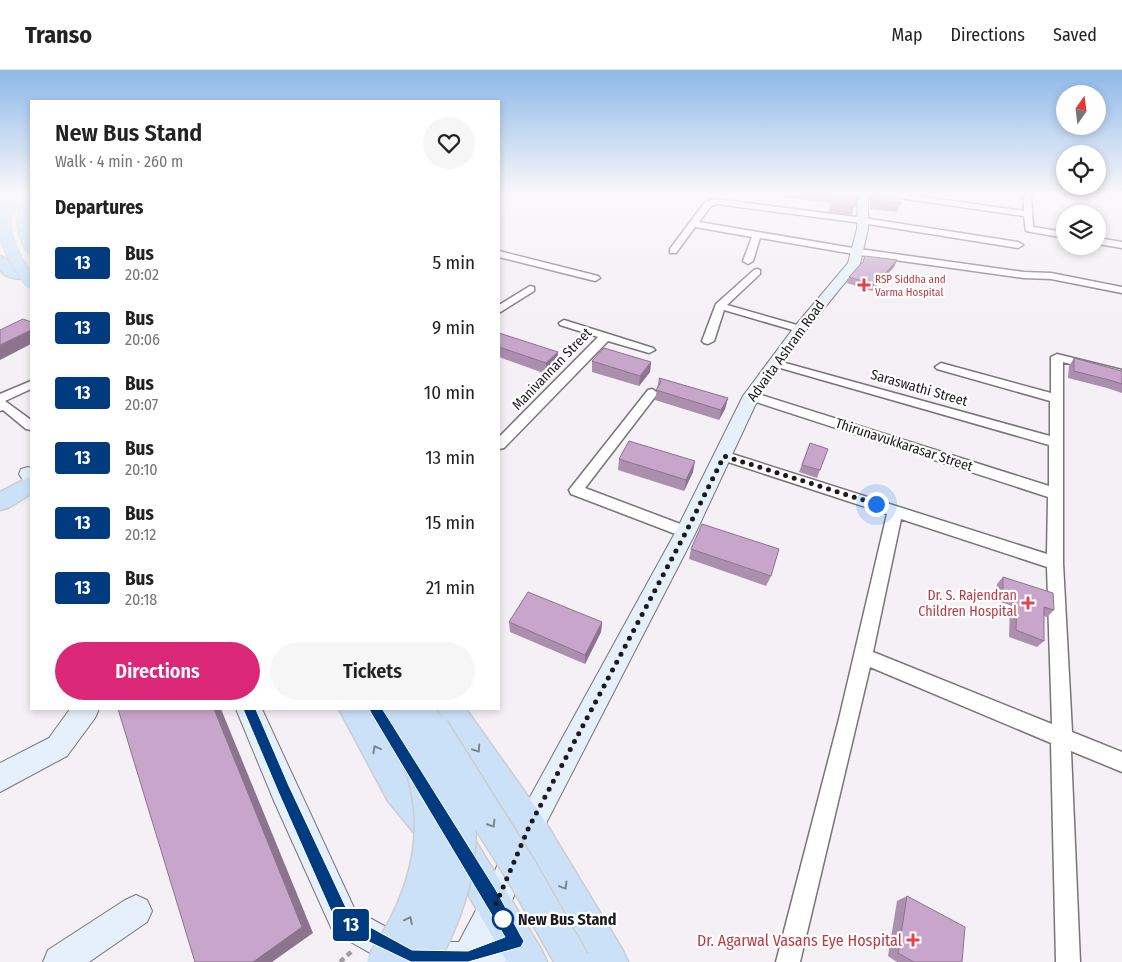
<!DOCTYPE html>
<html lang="en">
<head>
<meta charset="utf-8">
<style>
	:root { --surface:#fff; --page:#f6f6f6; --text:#222; --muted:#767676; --line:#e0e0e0; --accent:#db2777 }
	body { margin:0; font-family:"Fira Sans Condensed",sans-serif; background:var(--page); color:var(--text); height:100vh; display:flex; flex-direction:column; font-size:19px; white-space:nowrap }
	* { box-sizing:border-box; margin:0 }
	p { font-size:16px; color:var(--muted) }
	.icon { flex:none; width:28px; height:28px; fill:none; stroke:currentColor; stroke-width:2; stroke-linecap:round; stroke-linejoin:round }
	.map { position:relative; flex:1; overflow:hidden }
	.sheet { position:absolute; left:30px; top:30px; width:470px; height:610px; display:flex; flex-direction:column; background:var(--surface); border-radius:0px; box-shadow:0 2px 8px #0003 }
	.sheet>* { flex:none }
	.badge { padding:0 10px; border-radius:4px; font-size:18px; line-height:32px }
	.needle { width:32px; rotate:14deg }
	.fabs { position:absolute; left:1056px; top:15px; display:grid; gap:10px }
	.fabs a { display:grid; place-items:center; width:50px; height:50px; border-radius:50%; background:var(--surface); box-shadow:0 2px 8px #0003; font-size:25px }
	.you { position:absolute; width:25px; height:25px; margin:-12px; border:4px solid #fff; border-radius:50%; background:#1a73e8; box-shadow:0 0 0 8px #1a73e833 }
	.map>.badge { position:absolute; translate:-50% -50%; box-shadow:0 0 0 2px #fff }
	h2 { padding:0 25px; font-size:19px; line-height:45px }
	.round { display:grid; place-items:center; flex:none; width:52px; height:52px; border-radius:26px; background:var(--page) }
	.head { display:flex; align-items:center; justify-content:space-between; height:85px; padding:0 25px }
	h1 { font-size:24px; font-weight:600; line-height:38px }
	.action { display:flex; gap:10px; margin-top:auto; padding:10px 25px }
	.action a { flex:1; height:58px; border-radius:30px; background:var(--accent); color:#fff; font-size:20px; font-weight:600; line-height:58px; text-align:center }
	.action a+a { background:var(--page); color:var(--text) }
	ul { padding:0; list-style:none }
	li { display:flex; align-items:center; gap:15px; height:65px; padding:0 25px }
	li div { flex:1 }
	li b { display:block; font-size:19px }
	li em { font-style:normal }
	li .badge { min-width:55px; font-weight:700; text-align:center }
	header { display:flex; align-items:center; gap:30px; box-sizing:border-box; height:70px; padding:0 25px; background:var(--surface); border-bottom:1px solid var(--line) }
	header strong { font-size:24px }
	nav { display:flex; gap:28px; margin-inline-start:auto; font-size:18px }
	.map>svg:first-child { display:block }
</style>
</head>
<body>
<header>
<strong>Transo</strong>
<nav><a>Map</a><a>Directions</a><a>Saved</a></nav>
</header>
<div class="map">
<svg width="1122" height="892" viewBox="0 0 1122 892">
	<rect width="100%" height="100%" fill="#f4f0f5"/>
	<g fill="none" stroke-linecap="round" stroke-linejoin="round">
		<defs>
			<path id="street" d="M 875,123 L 897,123 L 1024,141 L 1023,123 L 1031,123 L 1033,157 L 1065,162 L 1065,168 L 1026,161 L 1024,146 L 879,125 Z
				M 716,129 L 864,148 L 1018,172 L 1023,175 L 1018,178 L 862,153 L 717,134 L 711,136 L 699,152 L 859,179 L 1024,202 L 1051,203 L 1122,217 L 1122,223 L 1051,209 L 1024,208 L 859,185 L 760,168 L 753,191 L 748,194 L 743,191 L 752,167 L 695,157 L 676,183 L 670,183 L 670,179 L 705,132 Z
				M 1098,168 L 1122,172 L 1122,178 L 1098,174 Z
				M 499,181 L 598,206 L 600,208 L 595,211 L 499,187 Z
				M 757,199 L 760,200 L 760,204 L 727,235 L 804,257 L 805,259 L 804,261 L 796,261 L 724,240 L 714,271 L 708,274 L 704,273 L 702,271 L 716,234 L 754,200 Z
				M 530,216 L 534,217 L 534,221 L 499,243 L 499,235 Z
				M 564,250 L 653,278 L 655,280 L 649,283 L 608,271 L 504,378 L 499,379 L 499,367 L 598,267 L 560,255 L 559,253 Z
				M 1057,284 L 1122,300 L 1122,308 L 1063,292 L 1063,493 L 1072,662 L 1122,682 L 1122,702 L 1071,681 L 1080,892 L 1056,892 L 1051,673 L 870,597 L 800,892 L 776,892 L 839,649 L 887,444 L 719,389 L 717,386 L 719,383 L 729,383 L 1047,484 L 1048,427 L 747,329 L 745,326 L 747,323 L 755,323 L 1049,416 L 1049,375 L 770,295 L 768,293 L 774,290 L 778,291 L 1050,366 L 1050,331 L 937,299 L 935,297 L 941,293 L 1051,323 L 1051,287 ZM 901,449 L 1047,497 L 1052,654 L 873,582 Z
				M 31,311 L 31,319 L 5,331 L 31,350 L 31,360 L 26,359 L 3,340 L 0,341 L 0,324 Z
				M 652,319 L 658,323 L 585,418 L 691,458 L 694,462 L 691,466 L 686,468 L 571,424 L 569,420 L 648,320 Z"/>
			<path id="secondary" d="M 858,123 L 868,123 L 868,159 L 860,194 L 805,262 L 759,327 L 696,462 L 539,767 L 499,861 L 516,855 L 528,859 L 532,871 L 528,883 L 504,892 L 386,892 L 333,862 L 274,731 L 236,639 L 262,639 L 355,840 L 414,872 L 459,872 L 484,825 L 519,747 L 676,461 L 743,326 L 795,256 L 848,193 L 857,159 Z
				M 28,397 L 31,398 L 31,414 L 24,412 L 19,404 L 21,399 Z
				M 70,639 L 99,639 L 95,648 L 67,686 L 0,722 L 0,693 L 49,668 Z
				M 136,825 L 147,830 L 152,841 L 147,852 L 89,892 L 43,892 L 48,880 L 125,830 Z"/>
			<path id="primary" d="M 5,123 L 18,123 L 4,137 L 0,138 L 0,128 Z
				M 0,186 C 3,186 24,202 26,205 L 24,208 C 18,210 3,207 0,199 C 0,196 0,189 0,186 Z
				M 31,406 L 31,424 L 8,438 L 0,440 L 0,422 Z
				M 339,639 L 391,639 L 416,676 L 420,687 L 416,698 L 406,702 L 410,709 L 444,746 L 448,759 L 457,755 L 469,760 L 541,879 L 547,892 L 507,892 L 445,784 L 441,771 L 432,774 L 420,770 L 388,731 Z
				M 435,639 L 466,639 L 541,745 L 622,879 L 628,892 L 588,892 L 517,769 L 439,649 Z"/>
		</defs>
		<use href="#street" stroke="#787478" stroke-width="3"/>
		<use href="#secondary" stroke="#787478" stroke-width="2"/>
		<use href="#primary" stroke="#cdcdcd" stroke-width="3"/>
		<path stroke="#a09ca0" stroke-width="4.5" stroke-dasharray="5.5 4" stroke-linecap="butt" d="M 340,892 L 352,881"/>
		<use href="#street" fill="#fff" fill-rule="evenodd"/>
		<use href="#secondary" fill="#e5f0fb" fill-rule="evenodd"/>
		<use href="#primary" fill="#cae1f7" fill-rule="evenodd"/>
		<defs>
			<path id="primary-bridge-far2" d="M 23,123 C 17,130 10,136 6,145 C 0,167 18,195 31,212
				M 31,129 C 19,147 22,160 31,178"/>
			<path id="primary-bridge-far1" d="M 393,639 L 406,661
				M 420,639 L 434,661"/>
			<path id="primary-bridge" d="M 433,660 L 522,802 L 573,892
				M 384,892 C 433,819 451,740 405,660
				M 420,892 C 455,830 470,771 451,701"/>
		</defs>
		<use href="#primary-bridge-far2" stroke="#cdcdcd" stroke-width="14" stroke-linecap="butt"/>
		<use href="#primary-bridge-far1" stroke="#cdcdcd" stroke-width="29" stroke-linecap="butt"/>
		<use href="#primary-bridge" stroke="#cdcdcd" stroke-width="36" stroke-linecap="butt"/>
		<use href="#primary-bridge-far2" stroke="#cae1f7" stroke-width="13"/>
		<use href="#primary-bridge-far1" stroke="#cae1f7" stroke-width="26"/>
		<use href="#primary-bridge" stroke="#cae1f7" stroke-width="33"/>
	</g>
	<path fill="#ac8faf" d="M 751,123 L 858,123 L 858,130 L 856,137 L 854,137 L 852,145 L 829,142 L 830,133 Z
		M 870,123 L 899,123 L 901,133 L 897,142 L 870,139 Z
		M 865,186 L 897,190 L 894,197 L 872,221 L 847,213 L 849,207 L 862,193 Z
		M 499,263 L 558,293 L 546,304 L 499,287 Z
		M 1074,288 L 1122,301 L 1122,323 L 1107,318 L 1068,308 L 1069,296 Z
		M 592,291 L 651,292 L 650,302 L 639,316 L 592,302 Z
		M 659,308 L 728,328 L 725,339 L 719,350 L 655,330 Z
		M 810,373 L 820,400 L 817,408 L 799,402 Z
		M 619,389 L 693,402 L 684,421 L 618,400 Z
		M 691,479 L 771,506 L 766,516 L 689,489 Z
		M 1003,507 L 1054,540 L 1047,547 L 1044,546 L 1044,571 L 1037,577 L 1009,567 L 1010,535 L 997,531 L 997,514 Z
		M 509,552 L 602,552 L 601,562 L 585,594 L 510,562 Z
		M 907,826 L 962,892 L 897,892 L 888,886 L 897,831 Z"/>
	<path fill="#8c748e" d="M 897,190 L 894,197 L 872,221 L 875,215 Z
		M 31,260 L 31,274 L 0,290 L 0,275 Z
		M 558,282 L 558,293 L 546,304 L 546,293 Z
		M 651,292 L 650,302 L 639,316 L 640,306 Z
		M 728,328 L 725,339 L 719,350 L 721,340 Z
		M 695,391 L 693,402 L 684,421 L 686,410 Z
		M 602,552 L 601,562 L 585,594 L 585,585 Z
		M 214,639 L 221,639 L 313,863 L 272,892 L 253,892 Z"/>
	<path fill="#c8a6cb" stroke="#8c748e" d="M 808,123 L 858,123 L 858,130 L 854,130 L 854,137 L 832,134 L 832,126 Z
		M 873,123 L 899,123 L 901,133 L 873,130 Z
		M 865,186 L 897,190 L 875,215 L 849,207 L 863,192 Z
		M 23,249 L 31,252 L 31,260 L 0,275 L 0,260 Z
		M 499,263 L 558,282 L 546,293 L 499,277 Z
		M 604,278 L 651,292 L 640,306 L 592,291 Z
		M 1074,288 L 1122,301 L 1122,314 L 1113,311 L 1074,301 Z
		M 659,308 L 728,328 L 721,340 L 656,320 L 661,312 Z
		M 629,371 L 695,391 L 686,410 L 619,389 Z
		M 810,373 L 828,379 L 820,400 L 802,395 Z
		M 702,454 L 779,479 L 771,506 L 691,479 Z
		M 1003,507 L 1053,523 L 1054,540 L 1044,537 L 1044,571 L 1016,560 L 1017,528 L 1003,524 Z
		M 528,522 L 602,552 L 585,585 L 509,552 Z
		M 118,639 L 214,639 L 302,857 L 253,892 L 195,892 Z
		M 907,826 L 965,857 L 962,892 L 914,892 L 898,883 Z"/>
	<defs><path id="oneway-chevron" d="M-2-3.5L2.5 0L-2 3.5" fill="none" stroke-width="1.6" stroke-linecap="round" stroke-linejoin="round" transform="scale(1.25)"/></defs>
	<g stroke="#7c8794">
		<use href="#oneway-chevron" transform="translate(376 679) rotate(-119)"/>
		<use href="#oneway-chevron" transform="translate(477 679) rotate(56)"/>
		<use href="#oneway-chevron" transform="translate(492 754) rotate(58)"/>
		<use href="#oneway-chevron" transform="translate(564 816) rotate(59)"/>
		<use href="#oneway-chevron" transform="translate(409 850) rotate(-64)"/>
	</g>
	<linearGradient id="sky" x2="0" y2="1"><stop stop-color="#8db8e8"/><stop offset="0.5" stop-color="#faf8fa"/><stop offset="1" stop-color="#faf8fa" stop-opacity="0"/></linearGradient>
	<rect width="1122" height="248" fill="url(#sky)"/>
	<path fill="#003b80" stroke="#fff" d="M 249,633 L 254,635 L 289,716 L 350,846 L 412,880 L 468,881 L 505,867 L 371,643 L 369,639 L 371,635 L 375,633 L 380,635 L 496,820 L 521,866 L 524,871 L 521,877 L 468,892 L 411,892 L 338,857 L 280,726 L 243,639 L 245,635 Z"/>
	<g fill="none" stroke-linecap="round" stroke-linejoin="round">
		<path stroke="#1c1a1c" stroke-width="5" stroke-dasharray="0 9" d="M 503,849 L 495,836 L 529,757 L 686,462 L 724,386 L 876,434"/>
	</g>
	<g fill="#e0444e" stroke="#fff" stroke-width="2">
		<path d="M861.5 207.5h5v5h5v5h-5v5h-5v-5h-5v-5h5z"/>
		<path d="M1025.5 525.5h5v5h5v5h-5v5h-5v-5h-5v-5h5z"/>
		<path d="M910.5 862.5h5v5h5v5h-5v5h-5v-5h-5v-5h5z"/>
	</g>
	<circle fill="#fff" stroke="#003b80" stroke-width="2.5" cx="503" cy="849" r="10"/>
	<g text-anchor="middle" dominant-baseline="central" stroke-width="4.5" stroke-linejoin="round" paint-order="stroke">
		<g font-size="11" fill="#be3a42" stroke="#fff" text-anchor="start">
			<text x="875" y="209">RSP Siddha and<tspan x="875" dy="13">Varma Hospital</tspan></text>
		</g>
		<g font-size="14" fill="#1c1a1c" stroke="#fff">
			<text transform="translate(786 281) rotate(-54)">Advaita Ashram Road</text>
			<text transform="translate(552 299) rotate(-46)">Manivannan Street</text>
			<text transform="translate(919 318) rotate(16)">Saraswathi Street</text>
			<text transform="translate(904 375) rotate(18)">Thirunavukkarasar Street</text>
		</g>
		<g font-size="14" fill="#be3a42" stroke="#fff" text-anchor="end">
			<text x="1017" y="525">Dr. S. Rajendran<tspan x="1017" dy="16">Children Hospital</tspan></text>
		</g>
		<g font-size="16" font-weight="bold" fill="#1c1a1c" stroke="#fff" text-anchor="start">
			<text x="518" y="849">New Bus Stand</text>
		</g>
		<g font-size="16" fill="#be3a42" stroke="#fff" text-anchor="end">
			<text x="902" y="870">Dr. Agarwal Vasans Eye Hospital</text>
		</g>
	</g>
</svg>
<div class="fabs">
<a><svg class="needle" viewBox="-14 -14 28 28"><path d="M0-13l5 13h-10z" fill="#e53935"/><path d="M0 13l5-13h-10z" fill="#767676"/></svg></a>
<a><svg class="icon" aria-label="locate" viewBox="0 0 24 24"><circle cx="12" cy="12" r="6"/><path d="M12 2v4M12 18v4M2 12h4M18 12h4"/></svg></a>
<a><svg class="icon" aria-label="layers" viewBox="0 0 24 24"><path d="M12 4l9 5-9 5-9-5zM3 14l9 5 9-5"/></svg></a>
</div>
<div class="you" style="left:876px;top:434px"></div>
<b class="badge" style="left:351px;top:855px;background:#003b80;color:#fff">13</b>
<section class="sheet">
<div class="head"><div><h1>New Bus Stand</h1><p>Walk · 4 min · 260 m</p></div><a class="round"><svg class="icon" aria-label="heart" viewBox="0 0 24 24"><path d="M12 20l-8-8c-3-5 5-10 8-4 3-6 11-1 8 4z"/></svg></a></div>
<h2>Departures</h2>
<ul>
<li><span class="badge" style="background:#003b80;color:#fff">13</span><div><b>Bus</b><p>20:02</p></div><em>5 min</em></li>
<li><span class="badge" style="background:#003b80;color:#fff">13</span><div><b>Bus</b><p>20:06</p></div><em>9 min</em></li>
<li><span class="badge" style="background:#003b80;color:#fff">13</span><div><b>Bus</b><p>20:07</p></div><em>10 min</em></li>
<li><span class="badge" style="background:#003b80;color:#fff">13</span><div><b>Bus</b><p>20:10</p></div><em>13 min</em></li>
<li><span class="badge" style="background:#003b80;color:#fff">13</span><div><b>Bus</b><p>20:12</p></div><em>15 min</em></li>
<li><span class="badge" style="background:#003b80;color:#fff">13</span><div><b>Bus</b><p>20:18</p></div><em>21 min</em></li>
</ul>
<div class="action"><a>Directions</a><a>Tickets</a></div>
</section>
</div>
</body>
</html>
